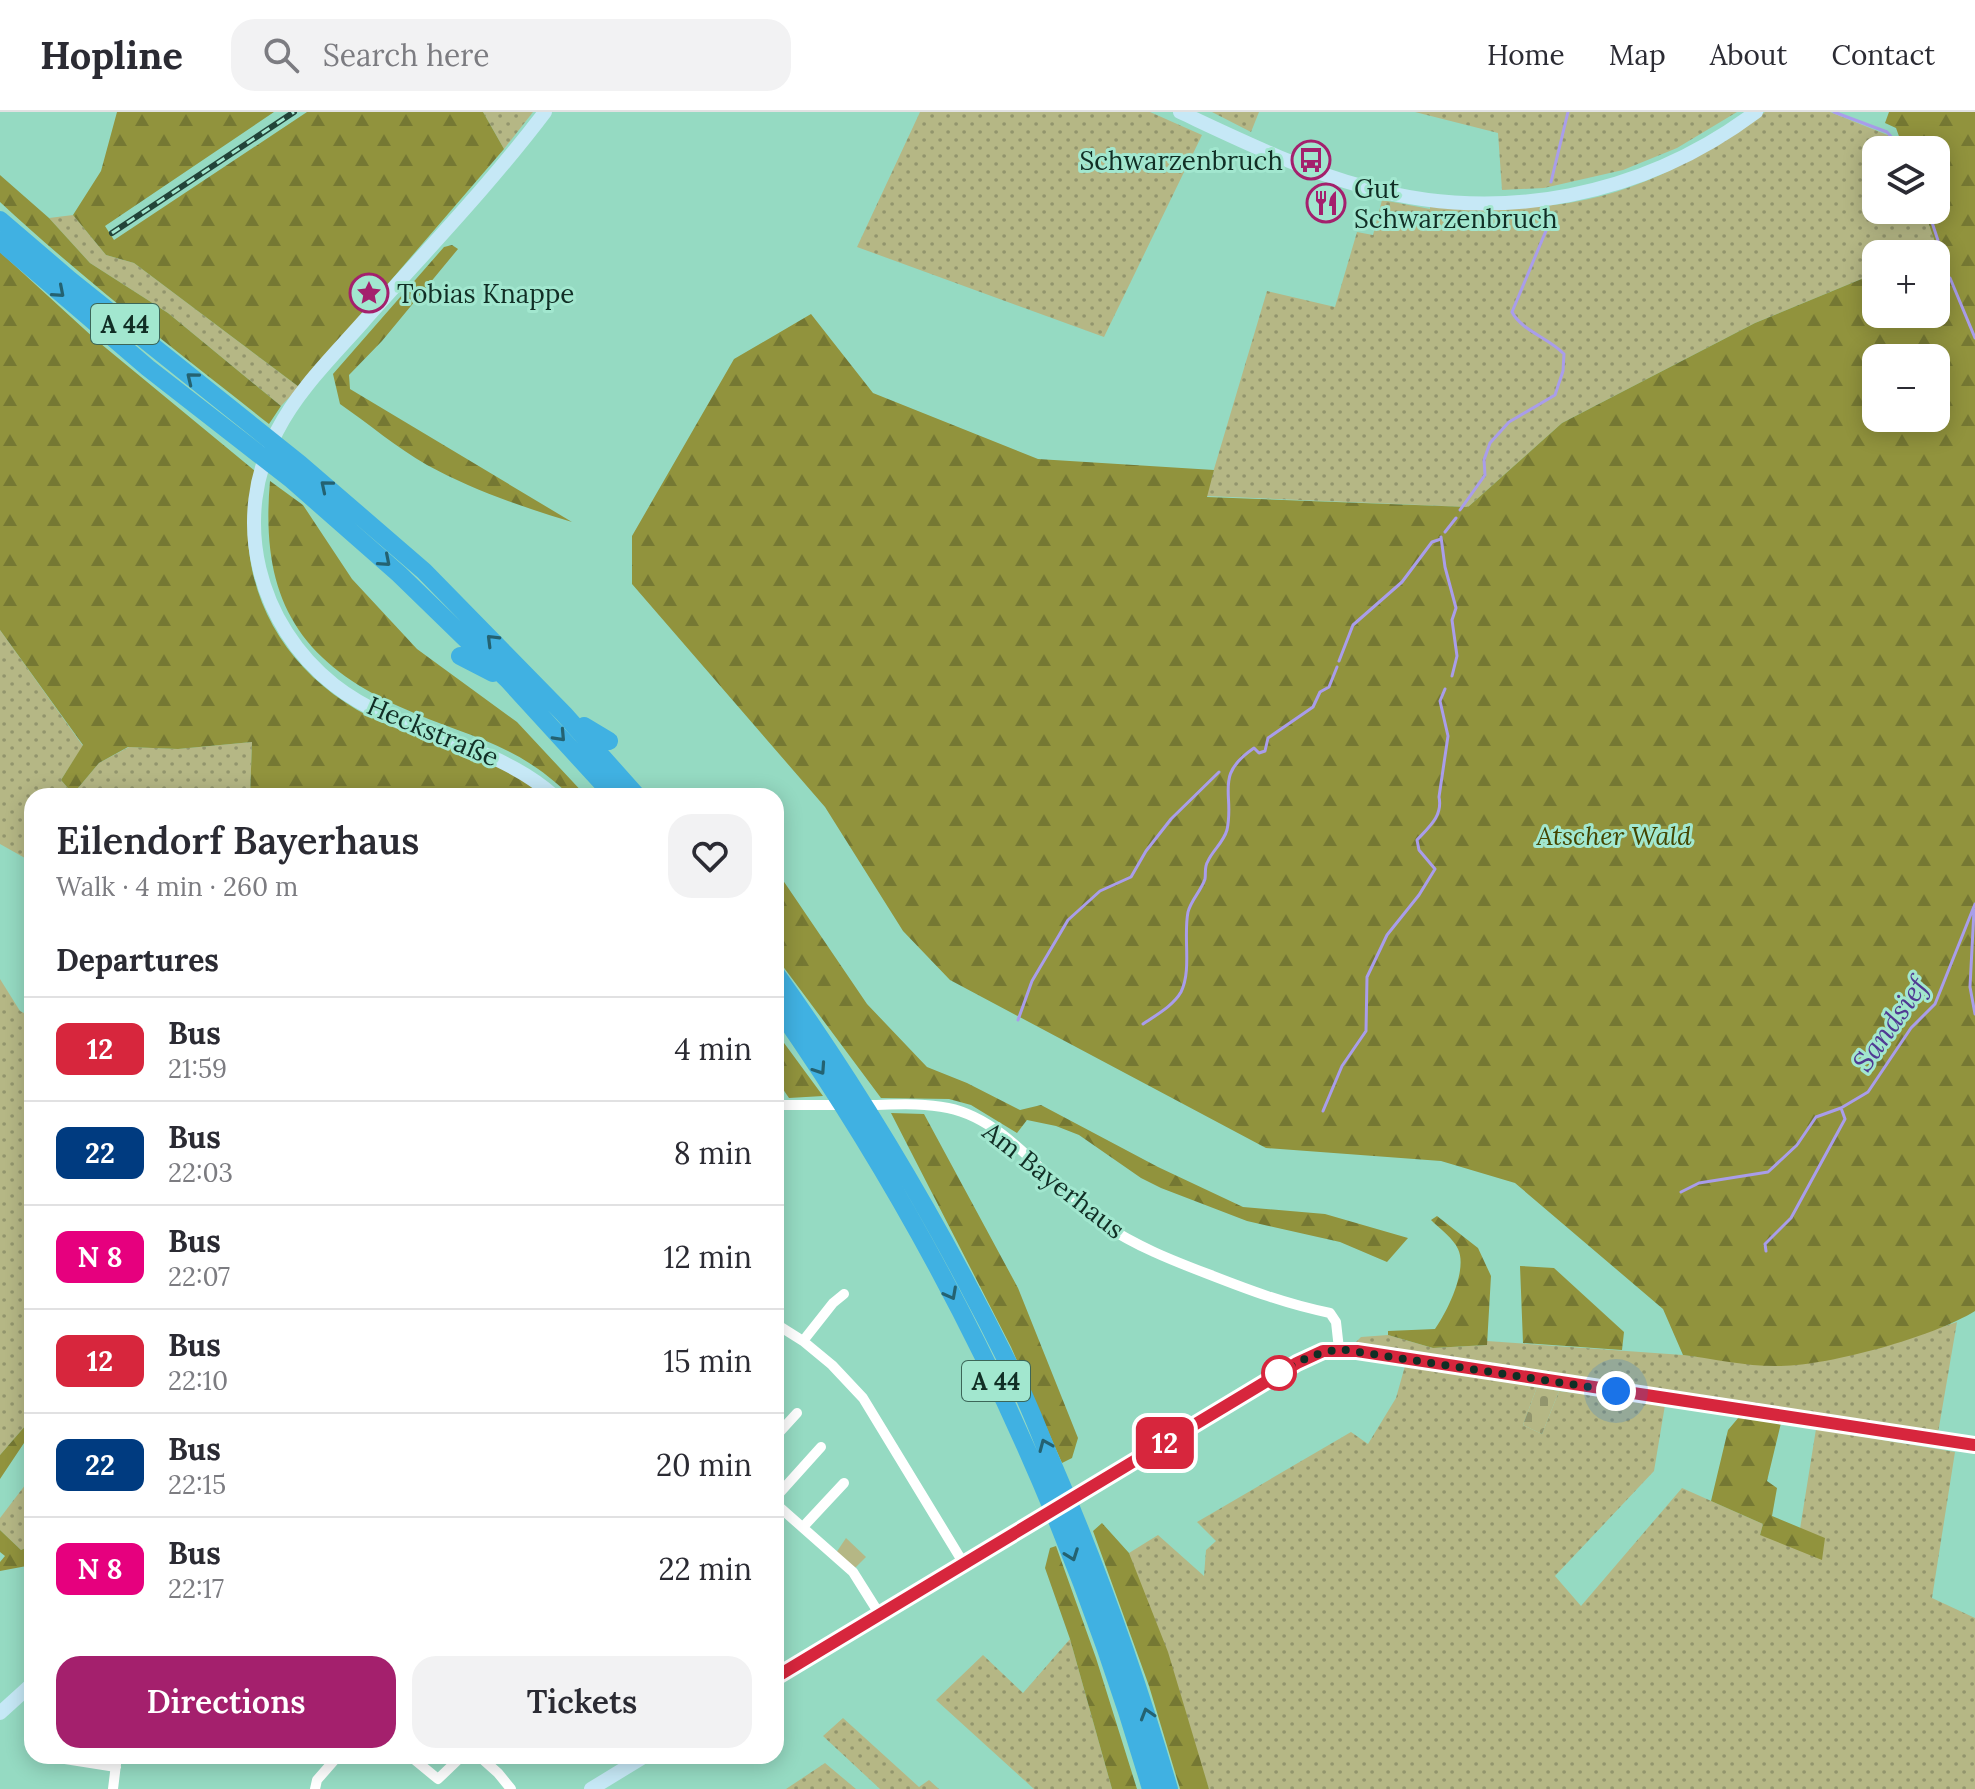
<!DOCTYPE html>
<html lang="en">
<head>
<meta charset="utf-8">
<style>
	:root { --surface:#fff; --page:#f2f2f3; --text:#2b2b33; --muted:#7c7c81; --line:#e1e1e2; --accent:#a4206d }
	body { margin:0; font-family:Lora,serif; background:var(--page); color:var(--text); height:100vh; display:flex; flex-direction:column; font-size:30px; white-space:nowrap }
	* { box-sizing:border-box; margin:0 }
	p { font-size:26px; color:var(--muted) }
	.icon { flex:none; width:44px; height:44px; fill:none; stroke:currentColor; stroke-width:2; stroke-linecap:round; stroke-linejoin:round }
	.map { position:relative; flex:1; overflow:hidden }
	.side { position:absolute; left:24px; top:676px; width:760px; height:976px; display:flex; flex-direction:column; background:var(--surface); border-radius:24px; box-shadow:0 4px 20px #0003 }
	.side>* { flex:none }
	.badge { padding:0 16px; border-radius:12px; font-size:28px; line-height:52px }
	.tools { position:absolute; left:1862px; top:24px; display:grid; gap:16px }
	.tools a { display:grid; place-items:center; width:88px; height:88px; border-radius:16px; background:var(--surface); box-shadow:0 4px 20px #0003; font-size:40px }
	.you { position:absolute; width:40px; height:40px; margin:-20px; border:6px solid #fff; border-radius:50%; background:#1a73e8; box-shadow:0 0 0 12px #1a73e833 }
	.map>.badge { position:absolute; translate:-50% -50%; box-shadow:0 0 0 4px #fff }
	h2 { padding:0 32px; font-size:30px; line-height:72px }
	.round { display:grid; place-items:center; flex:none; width:84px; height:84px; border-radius:24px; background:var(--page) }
	.overview { display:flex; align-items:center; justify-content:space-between; height:136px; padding:0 32px }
	h1 { font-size:38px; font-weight:600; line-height:60px }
	.button { display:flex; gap:16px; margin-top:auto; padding:16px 32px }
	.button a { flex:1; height:92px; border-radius:24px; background:var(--accent); color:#fff; font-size:32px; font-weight:600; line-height:92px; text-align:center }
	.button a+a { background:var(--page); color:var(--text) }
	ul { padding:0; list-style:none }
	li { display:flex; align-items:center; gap:24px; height:104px; padding:0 32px; border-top:2px solid var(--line) }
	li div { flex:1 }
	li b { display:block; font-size:30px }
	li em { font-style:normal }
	li .badge { min-width:88px; font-weight:700; text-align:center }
	header { display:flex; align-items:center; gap:48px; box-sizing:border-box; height:112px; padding:0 40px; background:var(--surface); border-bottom:2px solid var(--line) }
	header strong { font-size:38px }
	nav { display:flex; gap:44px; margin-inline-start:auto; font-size:28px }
	.search { width:560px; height:72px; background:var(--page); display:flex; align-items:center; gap:20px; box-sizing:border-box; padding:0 28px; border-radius:24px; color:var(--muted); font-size:30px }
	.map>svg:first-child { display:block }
</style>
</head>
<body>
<header>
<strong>Hopline</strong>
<div class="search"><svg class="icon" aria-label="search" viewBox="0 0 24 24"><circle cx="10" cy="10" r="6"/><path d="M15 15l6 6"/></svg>Search here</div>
<nav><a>Home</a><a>Map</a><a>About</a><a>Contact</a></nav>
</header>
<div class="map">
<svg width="1975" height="1677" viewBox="0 0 1975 1677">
	<defs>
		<pattern id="grass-dots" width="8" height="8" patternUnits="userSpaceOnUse" patternTransform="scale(2)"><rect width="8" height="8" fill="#b5b785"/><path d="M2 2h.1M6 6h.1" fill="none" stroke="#92956d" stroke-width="1.8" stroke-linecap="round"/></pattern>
		<pattern id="forest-firs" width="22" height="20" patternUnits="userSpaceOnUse" patternTransform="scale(2)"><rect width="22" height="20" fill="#91933d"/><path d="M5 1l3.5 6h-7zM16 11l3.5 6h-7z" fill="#757833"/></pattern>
		<pattern id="cemetery-stones" width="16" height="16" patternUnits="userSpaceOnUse" patternTransform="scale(2)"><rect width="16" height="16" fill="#b5b785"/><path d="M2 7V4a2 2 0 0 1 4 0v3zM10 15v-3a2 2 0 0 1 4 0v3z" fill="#92956d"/></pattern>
	</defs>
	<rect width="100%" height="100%" fill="#95dac2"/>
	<path fill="url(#grass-dots)" d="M 483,0 L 533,0 L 504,37 Z
		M 920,0 L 1150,0 L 1202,23 L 1104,225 L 857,135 Z
		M 1212,0 L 1259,0 L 1251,20 Z
		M 1415,0 L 1737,0 L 1677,36 L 1623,58 L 1544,76 L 1502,78 L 1498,21 Z
		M 1765,0 L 1830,0 L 1900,28 L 1904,38 L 1876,38 L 1876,98 L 1924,98 L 1937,136 L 1924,142 L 1876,142 L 1876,161 L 1755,211 L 1562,311 L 1468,395 L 1206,384 L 1267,179 L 1335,195 L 1357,120 L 1373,123 L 1382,88 L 1430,97 L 1430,94 C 1467,94 1505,96 1541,94 C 1623,89 1701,48 1765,0 Z
		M 73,103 L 106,143 L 134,151 L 299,275 L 281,294 L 168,201 L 90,151 L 49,106 Z
		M 0,518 L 83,634 L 61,668 L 73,682 L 99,651 L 129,635 L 178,637 L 252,630 L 250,684 L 53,684 L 51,682 L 32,684 L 32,750 L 0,732 Z
		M 0,867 L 20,899 L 32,905 L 32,1306 L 0,1343 Z
		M 1957,1210 L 1938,1321 L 1355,1231 L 1361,1225 L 1388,1223 L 1433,1236 L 1487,1233 L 1487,1229 L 1683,1243 L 1780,1254 L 1902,1228 Z
		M 1405,1254 L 1537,1275 L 1523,1313 L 1542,1322 L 1559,1279 L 1665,1293 L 1654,1359 L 1555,1464 L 1581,1494 L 1682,1376 L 1763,1412 L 1760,1423 L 1824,1426 L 1800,1417 L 1816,1317 L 1955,1340 L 1932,1486 L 1975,1506 L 1975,1677 L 1209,1677 L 1129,1441 L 1158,1423 L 1204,1464 L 1206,1438 L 1216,1429 L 1197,1410 L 1351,1320 L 1368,1332 L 1396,1286 Z
		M 32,1364 L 32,1433 L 21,1438 L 0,1418 L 0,1406 Z
		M 1070,1527 L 1112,1677 L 1034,1677 L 936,1588 L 983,1543 L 1023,1581 Z
		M 843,1606 L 919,1675 L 929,1668 L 939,1677 L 880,1677 L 823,1624 Z
		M 825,1651 L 856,1677 L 786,1677 Z"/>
	<path fill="url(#forest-firs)" fill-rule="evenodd" d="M 117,0 L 274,0 L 105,114 L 114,128 L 307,0 L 483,0 L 504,37 L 299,275 L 134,151 L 106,143 L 73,103 L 101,59 Z
		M 1889,0 L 1975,0 L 1975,1199 C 1933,1225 1831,1253 1781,1254 C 1749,1255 1715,1247 1683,1243 L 1663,1197 L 1515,1071 L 1441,1049 L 1266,1036 L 950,868 L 903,819 L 825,695 L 632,472 L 632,424 L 734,247 L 811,202 L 873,281 L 1038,347 L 1214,358 L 1207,385 L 1468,395 L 1562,311 L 1755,211 L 1876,161 L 1876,202 L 1936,202 L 1936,142 L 1924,142 L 1937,136 L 1924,98 L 1936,98 L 1936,38 L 1904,38 L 1896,16 L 1885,11 ZM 1876,246 L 1936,246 L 1936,306 L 1876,306 Z
		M 0,63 L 49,106 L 90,151 L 168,201 L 281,294 L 269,312 C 178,240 85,169 0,90 Z
		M 452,133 L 458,137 L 382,229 L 349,263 L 350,277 L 572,410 C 522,395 473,378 427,353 C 397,336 369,312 340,292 L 333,262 L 444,135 Z
		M 0,140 L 95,227 L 255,359 C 226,474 287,574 395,616 C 444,635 503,646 543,684 L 317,684 L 300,676 L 284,684 L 250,684 L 252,630 L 178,637 L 128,635 L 99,651 L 73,682 L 61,668 L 83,633 L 0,518 Z
		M 270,369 L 303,393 L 352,467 L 417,537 L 517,610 L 586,684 L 570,684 C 515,629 465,625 398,594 C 295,547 260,482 270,369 Z
		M 776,758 L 867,892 L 927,955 L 967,971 L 1020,998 L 1041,993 L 1158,1055 L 1243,1095 L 1325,1102 L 1408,1126 L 1387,1150 L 1340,1130 L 1247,1109 L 1161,1076 L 1141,1066 L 1079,1023 L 1056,1014 L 1027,1008 L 1017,1021 L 971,993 L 949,987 L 881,986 L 776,845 Z
		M 776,920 L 823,984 L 789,986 L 776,967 Z
		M 891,1001 L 924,1002 L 1018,1176 L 1078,1326 L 1072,1346 L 1062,1351 L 1011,1235 Z
		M 1437,1104 L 1478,1136 L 1491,1164 L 1487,1233 L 1433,1236 L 1388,1223 L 1388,1219 L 1435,1217 C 1447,1200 1468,1158 1458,1137 C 1454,1127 1439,1116 1431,1108 Z
		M 1520,1154 L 1554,1156 L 1624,1220 L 1622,1238 L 1523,1231 Z
		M 1739,1305 L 1781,1311 L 1767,1369 L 1777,1376 L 1772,1404 L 1825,1426 L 1822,1448 L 1760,1423 L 1763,1412 L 1711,1389 L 1728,1318 Z
		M 32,1306 L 32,1319 L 0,1367 L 0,1343 Z
		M 1102,1411 L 1129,1441 L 1168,1540 L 1209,1677 L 1180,1677 L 1149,1574 L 1093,1419 Z
		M 0,1418 L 21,1438 L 32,1433 L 32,1453 L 0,1459 L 0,1450 L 5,1444 L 0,1440 Z
		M 1056,1434 L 1096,1546 L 1137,1677 L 1112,1677 L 1070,1527 L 1045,1456 L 1050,1436 Z"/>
	<path fill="url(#cemetery-stones)" d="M 1537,1275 L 1559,1279 L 1542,1322 L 1523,1313 Z"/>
	<path fill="#b5b785" d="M 846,1426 L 866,1445 L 854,1457 L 836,1441 Z"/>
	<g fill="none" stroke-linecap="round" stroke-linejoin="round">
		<path stroke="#a99dea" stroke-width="3" d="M 1834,0 L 1887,20 L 1903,38
			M 1551,70 L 1568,0
			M 1928,98 L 1945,150
			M 1950,166 L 1975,226
			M 1460,398 L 1485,363 L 1484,348 L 1490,331 L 1509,310 L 1555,283 L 1563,259 L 1564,242 C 1549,226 1522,219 1512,200 L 1553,102
			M 1445,420 L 1456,406
			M 1441,425 L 1445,455 L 1456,496 L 1452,508 L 1457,544 L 1452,564
			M 1339,549 L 1353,513 L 1402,470 L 1432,430 L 1441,427
			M 1974,798 L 1970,875 L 1975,902
			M 1018,908 L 1032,869 L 1068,808 L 1100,779 L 1131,765 L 1146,739 L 1171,707 L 1219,660
			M 1143,912 C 1156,903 1173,894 1181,880 C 1192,858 1183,825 1188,800 C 1191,788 1201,779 1205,767 C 1206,761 1204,755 1208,749 C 1213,738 1223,731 1227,718 C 1235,681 1213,664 1254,636 L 1259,641 L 1265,639 L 1268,626 L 1313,595 L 1320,580 L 1329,575 L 1337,555
			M 1323,999 L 1342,954 L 1366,919 L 1367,865 L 1387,823 L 1419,783 L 1435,757 L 1419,738 L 1417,728 C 1429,715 1443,704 1439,685 L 1448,624 L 1440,589 L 1445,577
			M 1681,1080 L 1699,1071 L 1768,1060 L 1797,1033 L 1816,1005 L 1841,996 L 1868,980 L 1911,916 L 1935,892 L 1975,792
			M 1766,1139 L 1765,1132 L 1791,1106 L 1845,1007 L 1841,996"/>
		<path stroke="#fff" stroke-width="10" d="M 776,993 L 846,993
			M 862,993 C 890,993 920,990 948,996 C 1009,1008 1053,1078 1103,1112 C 1136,1134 1171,1148 1208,1162 C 1249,1178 1286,1192 1330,1201 L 1336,1210 L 1339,1237
			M 776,1212 L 803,1229 L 832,1253 L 863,1286 L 964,1452
			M 803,1229 L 833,1191 L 844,1182
			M 776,1324 L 797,1301
			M 776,1385 L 821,1335
			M 776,1392 L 853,1460 L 880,1503
			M 803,1415 L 844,1371
			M 46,1644 L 116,1655
			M 410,1644 L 438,1667 L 462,1644
			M 479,1644 L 498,1661 L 511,1677
			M 113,1677 L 117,1644
			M 315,1677 L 317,1668 L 338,1644"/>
		<path stroke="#c6e8f6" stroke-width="14" d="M 545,0 C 489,74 424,141 363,210 C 332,245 298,278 277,319 C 230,407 258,513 334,573 C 400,625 490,627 554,684
			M 1180,0 C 1240,28 1301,58 1365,75 C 1501,113 1644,84 1756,0
			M 776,1565 L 1297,1251 L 1323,1239 L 1357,1239 L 1975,1333
			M 0,1601 L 32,1572
			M 591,1677 L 645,1644"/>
		<path stroke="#40b1e2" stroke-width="18" d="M 0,108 L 70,168 L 300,352 L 424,459 L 564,602 L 637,684
			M 0,129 L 148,256 L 292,368 L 399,462 L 507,567 L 614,684
			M 460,544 L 493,561
			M 584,614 L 609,629
			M 776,862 C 867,989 945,1123 1014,1263 C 1028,1290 1038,1318 1050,1346 C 1097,1454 1136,1564 1169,1677
			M 776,893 C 943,1132 1069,1397 1151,1677"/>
		<defs>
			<path id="rail" d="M 112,121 L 294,0"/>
		</defs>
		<use href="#rail" stroke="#224439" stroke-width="6"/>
		<use href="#rail" stroke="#a2e7cf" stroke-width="3" stroke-dasharray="9" stroke-linecap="butt"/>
	</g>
	<defs><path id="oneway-chevron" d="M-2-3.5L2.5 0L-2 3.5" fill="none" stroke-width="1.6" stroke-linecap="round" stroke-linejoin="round" transform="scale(2)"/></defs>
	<g stroke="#246271">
		<use href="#oneway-chevron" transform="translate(59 180) rotate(41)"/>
		<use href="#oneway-chevron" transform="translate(192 266) rotate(-141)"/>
		<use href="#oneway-chevron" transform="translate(326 374) rotate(-140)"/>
		<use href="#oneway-chevron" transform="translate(385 449) rotate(41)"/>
		<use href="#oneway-chevron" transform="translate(492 528) rotate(-135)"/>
		<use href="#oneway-chevron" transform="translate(560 624) rotate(47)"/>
		<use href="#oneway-chevron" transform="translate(820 957) rotate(56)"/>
		<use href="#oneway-chevron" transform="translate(951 1182) rotate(62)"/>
		<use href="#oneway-chevron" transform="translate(1045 1333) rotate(-113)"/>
		<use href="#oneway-chevron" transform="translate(1072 1443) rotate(70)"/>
		<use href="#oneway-chevron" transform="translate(1147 1602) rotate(-107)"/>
	</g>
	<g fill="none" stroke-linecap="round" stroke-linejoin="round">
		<defs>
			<path id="line" d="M 776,1565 L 1297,1251 L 1323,1239 L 1357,1239 L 1975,1333"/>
		</defs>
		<use href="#line" stroke="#fff" stroke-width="18"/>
		<use href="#line" stroke="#d7263d" stroke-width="12"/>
		<path stroke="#112e25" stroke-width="8" stroke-dasharray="0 14.4" d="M 1279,1261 L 1310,1244 L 1339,1237 L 1616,1279"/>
	</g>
	<defs>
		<symbol id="bus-ring" viewBox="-11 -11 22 22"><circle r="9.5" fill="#a2e7cf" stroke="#a4206d" stroke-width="1.5"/><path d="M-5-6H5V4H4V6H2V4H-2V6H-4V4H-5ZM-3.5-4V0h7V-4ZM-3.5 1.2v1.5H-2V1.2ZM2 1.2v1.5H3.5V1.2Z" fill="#a4206d"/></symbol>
		<symbol id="restaurant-ring" viewBox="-11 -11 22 22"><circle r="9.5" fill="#a2e7cf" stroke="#a4206d" stroke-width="1.5"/><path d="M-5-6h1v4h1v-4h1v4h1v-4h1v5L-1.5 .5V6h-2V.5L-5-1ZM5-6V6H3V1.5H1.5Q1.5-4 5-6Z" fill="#a4206d"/></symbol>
		<symbol id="sight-ring" viewBox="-11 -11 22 22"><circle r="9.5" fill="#a2e7cf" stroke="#a4206d" stroke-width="1.5"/><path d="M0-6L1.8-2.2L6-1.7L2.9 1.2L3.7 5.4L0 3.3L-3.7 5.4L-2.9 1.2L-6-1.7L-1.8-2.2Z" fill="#a4206d"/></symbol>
	</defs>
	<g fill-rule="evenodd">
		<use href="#bus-ring" x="1289" y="26" width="44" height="44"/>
		<use href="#restaurant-ring" x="1304" y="69" width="44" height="44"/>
		<use href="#sight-ring" x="347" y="159" width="44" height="44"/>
	</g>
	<circle fill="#fff" stroke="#d7263d" stroke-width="4" cx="1279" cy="1261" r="16"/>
	<g text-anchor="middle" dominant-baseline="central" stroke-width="6" stroke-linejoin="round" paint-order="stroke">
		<g fill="#a2e7cf" stroke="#3c6658" stroke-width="2">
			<rect x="91" y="192" width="68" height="40" rx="6"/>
			<rect x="962" y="1249" width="68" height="40" rx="6"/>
		</g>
		<g font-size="24" font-weight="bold" fill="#112e25">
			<text x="125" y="212">A 44</text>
			<text x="996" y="1269">A 44</text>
		</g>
		<g font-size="26" fill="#112e25" stroke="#a2e7cf" text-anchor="start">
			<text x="1283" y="48" text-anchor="end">Schwarzenbruch</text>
			<text x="1354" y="76">Gut<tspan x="1354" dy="30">Schwarzenbruch</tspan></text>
			<text x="397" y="181">Tobias Knappe</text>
		</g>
		<g font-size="26" fill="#112e25" stroke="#a2e7cf">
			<text transform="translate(433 619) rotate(23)">Heckstraße</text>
			<text transform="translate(1054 1068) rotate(38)">Am Bayerhaus</text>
		</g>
		<g font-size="26" font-style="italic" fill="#444500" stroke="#a2e7cf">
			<text x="1614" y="723">Atscher Wald</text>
		</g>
		<g font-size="28" font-style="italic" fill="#503a93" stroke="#a2e7cf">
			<text transform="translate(1890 912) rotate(-55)">Sandsief</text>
		</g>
	</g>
</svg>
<div class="tools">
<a><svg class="icon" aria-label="layers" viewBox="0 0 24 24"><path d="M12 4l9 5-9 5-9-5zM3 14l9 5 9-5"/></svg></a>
<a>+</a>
<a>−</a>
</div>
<div class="you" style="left:1616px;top:1279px"></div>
<b class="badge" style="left:1165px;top:1331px;background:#d7263d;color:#fff">12</b>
<section class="side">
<div class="overview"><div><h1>Eilendorf Bayerhaus</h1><p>Walk · 4 min · 260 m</p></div><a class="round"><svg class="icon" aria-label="heart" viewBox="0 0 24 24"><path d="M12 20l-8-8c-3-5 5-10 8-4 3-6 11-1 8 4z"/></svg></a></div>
<h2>Departures</h2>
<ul>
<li><span class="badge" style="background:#d7263d;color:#fff">12</span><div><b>Bus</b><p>21:59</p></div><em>4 min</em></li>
<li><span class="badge" style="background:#003b80;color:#fff">22</span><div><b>Bus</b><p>22:03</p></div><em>8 min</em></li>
<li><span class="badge" style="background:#e6007e;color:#fff">N 8</span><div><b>Bus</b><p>22:07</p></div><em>12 min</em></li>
<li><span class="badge" style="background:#d7263d;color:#fff">12</span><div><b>Bus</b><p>22:10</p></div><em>15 min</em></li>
<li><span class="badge" style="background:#003b80;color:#fff">22</span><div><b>Bus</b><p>22:15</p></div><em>20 min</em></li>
<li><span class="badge" style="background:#e6007e;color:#fff">N 8</span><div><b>Bus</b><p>22:17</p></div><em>22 min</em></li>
</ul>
<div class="button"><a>Directions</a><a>Tickets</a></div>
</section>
</div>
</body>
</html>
